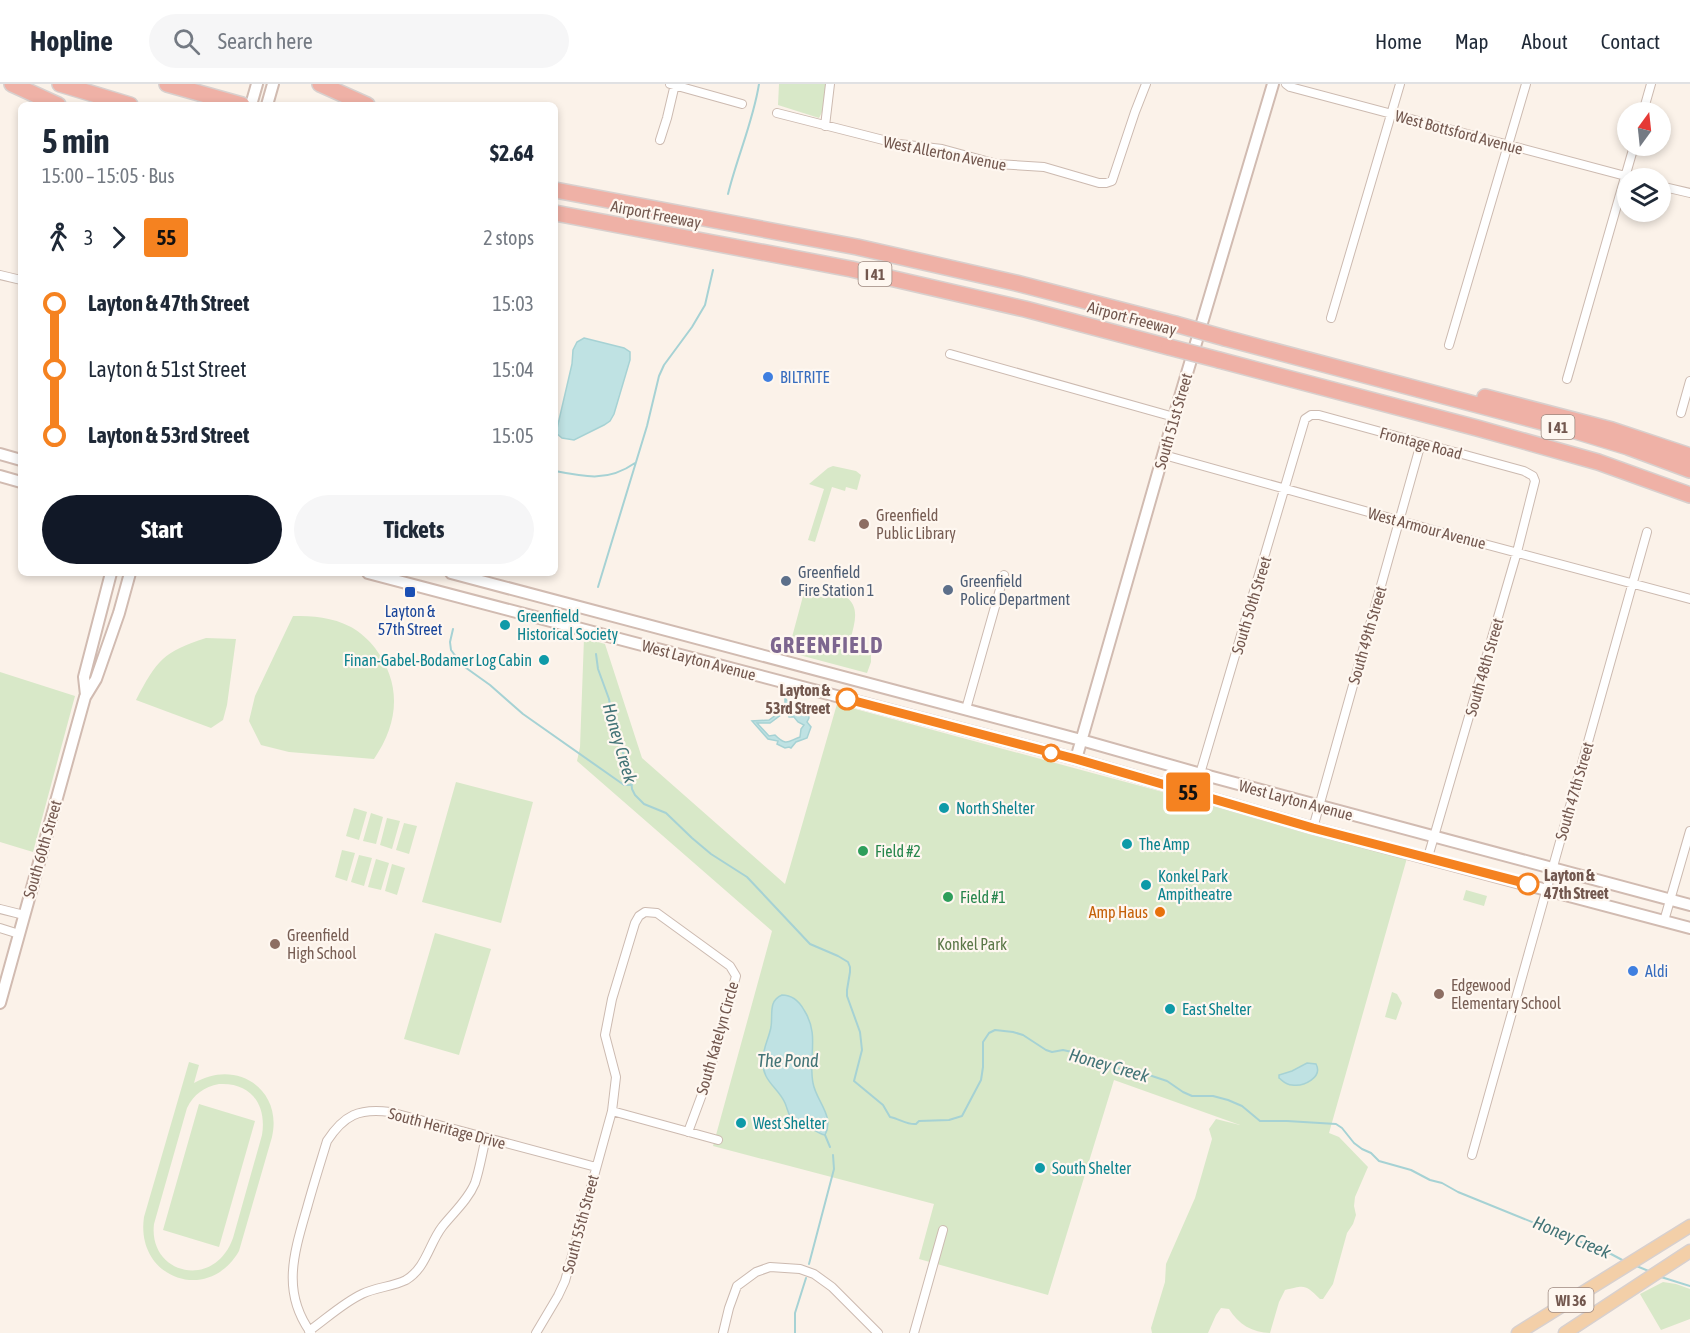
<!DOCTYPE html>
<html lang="en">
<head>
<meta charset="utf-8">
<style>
	:root { --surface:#fff; --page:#f6f6f7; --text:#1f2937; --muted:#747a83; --line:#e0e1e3; --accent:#111827 }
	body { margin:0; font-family:"Asap Condensed",sans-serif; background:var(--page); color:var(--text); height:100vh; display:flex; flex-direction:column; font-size:22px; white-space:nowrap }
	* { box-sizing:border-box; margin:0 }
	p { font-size:20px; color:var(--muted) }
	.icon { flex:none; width:33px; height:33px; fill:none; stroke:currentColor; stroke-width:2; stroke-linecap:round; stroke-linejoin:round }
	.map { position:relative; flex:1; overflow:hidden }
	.details { position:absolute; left:18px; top:18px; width:540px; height:474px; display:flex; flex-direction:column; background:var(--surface); border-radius:9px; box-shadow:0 3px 9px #0003 }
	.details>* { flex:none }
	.badge { padding:0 12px; border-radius:4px; font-size:21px; line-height:39px }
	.needle { width:39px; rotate:15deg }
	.controls { position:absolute; left:1617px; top:18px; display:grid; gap:12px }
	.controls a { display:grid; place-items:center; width:54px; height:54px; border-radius:50%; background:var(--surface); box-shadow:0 3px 9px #0003; font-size:30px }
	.map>.badge { position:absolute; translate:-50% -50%; box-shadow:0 0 0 3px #fff }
	.legs { display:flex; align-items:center; gap:9px; height:66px; padding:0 24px; font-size:20px }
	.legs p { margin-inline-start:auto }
	.summary { display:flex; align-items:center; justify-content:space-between; height:102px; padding:0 24px }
	h1 { font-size:33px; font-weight:700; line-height:45px }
	.button { display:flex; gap:12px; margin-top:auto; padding:12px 24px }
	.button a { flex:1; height:69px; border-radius:36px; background:var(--accent); color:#fff; font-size:24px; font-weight:700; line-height:69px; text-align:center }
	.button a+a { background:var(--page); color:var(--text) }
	ul { padding:0 24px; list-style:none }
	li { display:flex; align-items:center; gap:21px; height:66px; font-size:22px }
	li i { display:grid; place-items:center; width:9px; height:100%; margin:0 8px; background:currentColor }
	li i::after { content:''; width:15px; height:15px; margin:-8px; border:4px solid; border-radius:50%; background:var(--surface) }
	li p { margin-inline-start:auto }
	li:first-child i { background:linear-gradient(#0000 50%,currentColor 0) }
	li:last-child i { background:linear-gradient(currentColor 50%,#0000 0) }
	header { display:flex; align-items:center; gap:36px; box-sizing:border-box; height:84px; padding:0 30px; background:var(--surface); border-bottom:2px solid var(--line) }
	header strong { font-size:28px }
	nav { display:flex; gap:33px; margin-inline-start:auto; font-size:21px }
	.search { width:420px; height:54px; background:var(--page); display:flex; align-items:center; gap:15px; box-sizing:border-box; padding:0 21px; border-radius:33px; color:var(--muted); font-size:22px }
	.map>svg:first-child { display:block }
</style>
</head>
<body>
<header>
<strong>Hopline</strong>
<div class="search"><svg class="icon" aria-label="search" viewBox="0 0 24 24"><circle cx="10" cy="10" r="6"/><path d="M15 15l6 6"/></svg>Search here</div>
<nav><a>Home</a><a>Map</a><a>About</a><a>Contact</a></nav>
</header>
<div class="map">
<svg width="1690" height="1249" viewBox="0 0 1690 1249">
	<rect width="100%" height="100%" fill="#fbf2e9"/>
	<path fill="#d8e8c8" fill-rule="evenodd" d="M 779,0 L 826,0 L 822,28 L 819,34 L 778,21 Z
		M 833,382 L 856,387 L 861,391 L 857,406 L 846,403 L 845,407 L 832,403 L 815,458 L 808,456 L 824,405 L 809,400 L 828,384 Z
		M 806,501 L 845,512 C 860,522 855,538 851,553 L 857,555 L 858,560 L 867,564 L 871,570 L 871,578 L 867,589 L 788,568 Z
		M 293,532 C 313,532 332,533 351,543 C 360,548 369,556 375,564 C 402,600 399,639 374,675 L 289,668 L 261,661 L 249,637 L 255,612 Z
		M 206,554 L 236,555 L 227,621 L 223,636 L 211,644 L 136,616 C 157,576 163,568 206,554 Z
		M 584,554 L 605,560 L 642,674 L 785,800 L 837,620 L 1407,774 L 1329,1049 L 1339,1053 L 1368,1083 L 1355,1113 L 1354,1122 L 1356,1131 L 1353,1140 L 1347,1149 L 1333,1200 L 1323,1215 L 1320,1215 C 1305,1200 1305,1201 1285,1206 L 1279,1218 L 1270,1249 C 1253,1249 1238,1240 1229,1225 L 1221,1224 L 1216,1231 L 1208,1249 L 1152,1249 L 1151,1244 L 1165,1198 L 1166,1180 L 1195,1114 L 1212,1055 L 1209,1045 L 1216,1035 L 1240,1041 L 1114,996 L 1048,1211 L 919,1175 L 934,1120 L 713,1062 L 772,847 L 577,677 L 580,663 Z
		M 0,588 L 75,612 L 33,768 L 0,758 Z
		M 456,698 L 533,718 L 501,839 L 422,818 Z
		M 354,724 L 367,728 L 359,756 L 346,752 Z
		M 371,729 L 383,733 L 376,760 L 363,757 Z
		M 387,734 L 400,737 L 392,765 L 380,761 Z
		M 404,739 L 417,742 L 409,770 L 396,766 Z
		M 342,766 L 355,769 L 347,797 L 335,793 Z
		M 359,771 L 372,774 L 364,802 L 351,798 Z
		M 376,775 L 389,779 L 381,806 L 368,803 Z
		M 392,780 L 405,784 L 397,811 L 385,807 Z
		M 1466,806 L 1487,812 L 1484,822 L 1463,816 Z
		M 435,849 L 491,865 L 459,971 L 404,955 Z
		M 1392,908 L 1397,910 L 1402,919 L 1396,936 L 1385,933 Z
		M 189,978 L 199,981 L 194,999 C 236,974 283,1005 272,1053 L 239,1167 C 208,1221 135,1194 144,1133 ZM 219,1000 C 251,998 267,1021 262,1051 L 233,1154 C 214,1207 148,1190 154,1140 L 187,1024 C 194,1010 204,1003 219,1000 Z
		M 199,1020 L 255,1037 L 219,1163 L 163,1146 Z
		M 1663,1198 L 1676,1200 L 1690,1205 L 1690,1235 L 1661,1246 L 1640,1210 Z"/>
	<path fill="#bfe2e3" stroke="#a6d2d4" stroke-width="1.5" fill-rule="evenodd" d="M 584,254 L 624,264 L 630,268 L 630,276 L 614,330 L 610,337 L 604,341 L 574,356 L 562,354 L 556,349 L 572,280 L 573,266 L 577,258 Z
		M 785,614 L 788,618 L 793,618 L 798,627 L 806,627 L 808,629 L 809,634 L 807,638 L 811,643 L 807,654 L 796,658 L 791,664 L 789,663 L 785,664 L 777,660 L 778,657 L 768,655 L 752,637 L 769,636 L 780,628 L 782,628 L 782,626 L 785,625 ZM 785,628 L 787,628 L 789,633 L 794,633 L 798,638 L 804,641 L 801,645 L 800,653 C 788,657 787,663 775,651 L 769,652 L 757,639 L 770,639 Z
		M 782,911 C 793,911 799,917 804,926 C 820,951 808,972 813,999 C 816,1017 835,1032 825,1051 C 819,1050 815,1046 809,1043 C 805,1042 800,1042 796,1039 C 789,1035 788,1026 785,1019 C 778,1003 761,997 763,975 C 763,964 769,954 771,943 C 773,930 768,917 782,911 Z
		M 1307,979 L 1316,980 C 1323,993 1304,1003 1292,1001 C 1286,1001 1283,997 1279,994 L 1279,991 L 1292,987 Z"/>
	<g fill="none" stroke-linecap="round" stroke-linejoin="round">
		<path stroke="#a6d2d4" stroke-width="2" d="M 728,110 C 737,73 753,38 759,0
			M 555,387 C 585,393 608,398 635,379
			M 598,503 L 647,342 L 659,292 L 664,281 L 692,243 L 705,221 L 713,186
			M 453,545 L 450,558 L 451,566 L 462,581 L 490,601 L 523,630 L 624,701 L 632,701
			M 596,570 L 598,585 L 609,615 L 615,648 L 630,687 L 632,705 L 635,711 L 644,720 L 666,729 L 692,754 L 711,770 L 747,793 L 810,860 L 838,872 L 848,878 L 850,883 L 850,888 L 847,906 L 847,912 L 860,948 L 862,966 L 854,997 L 883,1021 L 890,1033 C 900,1035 907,1041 916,1040 L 919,1037 L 949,1036 L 962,1032 L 981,996 L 983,983 L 983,958 L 989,949 L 995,946 L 1013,948 L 1023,951 L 1046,966 L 1052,968 L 1063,966 L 1072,968 L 1097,975 L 1112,983 L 1146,990 L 1167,997 L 1183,1008 L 1192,1012 L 1213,1012 L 1228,1016 L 1242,1022 L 1260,1037 L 1287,1037 L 1336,1040 L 1342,1044 L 1354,1059 L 1362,1065 L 1371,1069 L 1379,1077 L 1411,1086 L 1430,1096 L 1442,1099 L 1458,1108 L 1611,1170 L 1626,1178
			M 825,1051 L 830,1063
			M 809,1180 L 834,1085 L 833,1071
			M 1634,1181 L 1651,1188
			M 1661,1193 L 1690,1202
			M 795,1249 L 795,1229 L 806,1194"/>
		<defs>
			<path id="street" d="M 670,0 L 742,20
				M 1286,0 L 1290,3 L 1633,94
				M 1643,28 L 1651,0
				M 777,29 L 899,60 L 942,65 L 997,80 L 1044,83 L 1099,99 L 1106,99 L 1112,97 L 1135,28 L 1146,0
				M 825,42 L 830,0
				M 660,56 L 667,34 L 675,0
				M 1660,102 L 1690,109
				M 0,191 L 21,196
				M 1331,234 L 1400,0
				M 1449,261 L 1526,0
				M 950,270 L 1174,333
				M 1567,295 L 1634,62
				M 1681,329 L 1690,297
				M 1164,371 L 1458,453 L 1690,515
				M 966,625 L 1004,491
				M 1194,710 L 1305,335 L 1311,331 L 1319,331 L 1524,387 L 1533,392 L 1535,397 L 1517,468 L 1428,773
				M 1313,744 L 1421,359
				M 0,825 L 24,831
				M 1664,837 L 1690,747
				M 0,844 L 19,850
				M 612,1027 L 718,1056
				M 1472,1071 L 1647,448
				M 309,1247 C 326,1235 343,1219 362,1210 C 376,1203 392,1203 406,1196 C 426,1184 429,1160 442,1143 C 453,1129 468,1116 475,1099 C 480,1084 482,1069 486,1054
				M 311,1249 C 281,1208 294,1169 307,1124 C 313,1102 320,1080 327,1057 C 344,1031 359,1024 390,1028 L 596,1083
				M 536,1249 L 558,1212 L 565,1197 L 612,1027 L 616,993 L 605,951 L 612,915 L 635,839 L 639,832 L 645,828 L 657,829 L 730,882 L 736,892 L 707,997 L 688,1048
				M 723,1249 L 729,1224 L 737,1202 L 756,1188 L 770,1183 L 800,1185 L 814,1190 L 832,1203 L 878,1249
				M 914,1249 L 943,1146"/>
			<path id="secondary" d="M 251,21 L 257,0
				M 267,21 L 273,0
				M 0,370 L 21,376
				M 0,392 L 21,398
				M 368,489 L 1076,675 L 1313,744 L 1690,844
				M 451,489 L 1081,656 L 1201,690 L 1690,821
				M 86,611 L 84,593 L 111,489
				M 1076,675 L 1174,333 L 1273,0
				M 0,919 L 85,613 L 96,595 L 119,529 L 130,489"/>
			<path id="primary" d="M 1518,1249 L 1690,1142
				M 1565,1249 L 1690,1167"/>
			<path id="highway" d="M 12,0 L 58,21
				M 60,0 L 130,21
				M 167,0 L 242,21
				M 320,0 L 367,21
				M 555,106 L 857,163 L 1016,199 L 1175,240
				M 555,129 L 851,185 L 1025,225 L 1169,263
				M 1225,254 L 1572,346 L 1628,363 L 1690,386
				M 1219,276 L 1477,344 L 1598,378 L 1690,411
				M 1485,313 L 1612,346 L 1690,372"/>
		</defs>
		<use href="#street" stroke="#ccbab0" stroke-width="10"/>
		<use href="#secondary" stroke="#d1bbb1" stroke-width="14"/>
		<use href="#primary" stroke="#d8d0ce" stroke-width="15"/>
		<use href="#highway" stroke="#d8d0ce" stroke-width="18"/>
		<use href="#street" stroke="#fff" stroke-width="8"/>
		<use href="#secondary" stroke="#fff" stroke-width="10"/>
		<use href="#primary" stroke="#f3cfa8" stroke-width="12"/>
		<use href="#highway" stroke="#efb1a6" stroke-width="15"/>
		<defs>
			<path id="highway-bridge" d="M 1175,240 L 1225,254
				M 1169,263 L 1219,276"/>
		</defs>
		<use href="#highway-bridge" stroke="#d8d0ce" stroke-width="18" stroke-linecap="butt"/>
		<use href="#highway-bridge" stroke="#efb1a6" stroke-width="15"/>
	</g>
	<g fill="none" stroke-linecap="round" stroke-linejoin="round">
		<defs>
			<path id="line-1" d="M 847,615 L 1076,675 L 1313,744 L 1528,800"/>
		</defs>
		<use href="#line-1" stroke="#fff" stroke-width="14"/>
		<use href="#line-1" stroke="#f58220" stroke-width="9"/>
	</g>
	<g fill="#3f7fe0" stroke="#fef7f0" stroke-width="2">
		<circle cx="768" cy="293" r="6"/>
		<circle cx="1633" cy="887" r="6"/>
	</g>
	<g fill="#8d6e63" stroke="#fef7f0" stroke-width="2">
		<circle cx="864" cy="440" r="6"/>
		<circle cx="275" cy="860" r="6"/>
		<circle cx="1439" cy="910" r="6"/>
	</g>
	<g fill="#5c6f8a" stroke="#fef7f0" stroke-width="2">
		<circle cx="786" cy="497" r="6"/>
		<circle cx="948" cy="506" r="6"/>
	</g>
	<rect fill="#1a4fb4" stroke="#fef7f0" stroke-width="2" x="404" y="502" width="12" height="12" rx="3"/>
	<g fill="#0f9aa8" stroke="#fef7f0" stroke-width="2">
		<circle cx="505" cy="541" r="6"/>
		<circle cx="544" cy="576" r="6"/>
		<circle cx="944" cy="724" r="6"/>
		<circle cx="1127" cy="760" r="6"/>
		<circle cx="1146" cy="801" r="6"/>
		<circle cx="1170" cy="925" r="6"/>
		<circle cx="741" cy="1039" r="6"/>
		<circle cx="1040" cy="1084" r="6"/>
	</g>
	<g fill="#fff" stroke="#f58220" stroke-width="3">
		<circle cx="847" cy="615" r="10"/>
		<circle cx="1051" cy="669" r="8"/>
		<circle cx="1528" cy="800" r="10"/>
	</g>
	<g fill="#2e9e5b" stroke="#fef7f0" stroke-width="2">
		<circle cx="863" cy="767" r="6"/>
		<circle cx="948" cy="813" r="6"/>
	</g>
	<circle fill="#e8710a" stroke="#fef7f0" stroke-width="2" cx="1160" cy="828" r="6"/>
	<g text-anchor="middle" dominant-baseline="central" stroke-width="4.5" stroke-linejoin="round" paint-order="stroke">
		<g fill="#fef7f0" stroke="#9d887f" stroke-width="1.5">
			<rect x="858.5" y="178" width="33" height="24" rx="4.5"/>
			<rect x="1541.5" y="331" width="33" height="24" rx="4.5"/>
			<rect x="1548.5" y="1204" width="45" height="24" rx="4.5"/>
		</g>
		<g font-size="15" font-weight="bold" fill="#73584f">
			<text x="875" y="190">I 41</text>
			<text x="1558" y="343">I 41</text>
			<text x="1571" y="1216">WI 36</text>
		</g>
		<g font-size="16" fill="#73584f" stroke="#fef7f0">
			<text transform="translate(1459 48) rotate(15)">West Bottsford Avenue</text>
			<text transform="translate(945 69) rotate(11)">West Allerton Avenue</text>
			<text transform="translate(656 130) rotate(11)">Airport Freeway</text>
			<text transform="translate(1132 234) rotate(15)">Airport Freeway</text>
			<text transform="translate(1173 337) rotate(-74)">South 51st Street</text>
			<text transform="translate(1421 359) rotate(15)">Frontage Road</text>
			<text transform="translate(1427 444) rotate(15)">West Armour Avenue</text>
			<text transform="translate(1251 521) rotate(-73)">South 50th Street</text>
			<text transform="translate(1367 551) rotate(-74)">South 49th Street</text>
			<text transform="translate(699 576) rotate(15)">West Layton Avenue</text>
			<text transform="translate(1484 583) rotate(-74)">South 48th Street</text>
			<text transform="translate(1574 707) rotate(-74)">South 47th Street</text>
			<text transform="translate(1296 716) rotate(15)">West Layton Avenue</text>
			<text transform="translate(42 765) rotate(-74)">South 60th Street</text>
			<text transform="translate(717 954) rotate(-74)">South Katelyn Circle</text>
			<text transform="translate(447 1044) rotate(15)">South Heritage Drive</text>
			<text transform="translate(580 1140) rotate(-75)">South 55th Street</text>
		</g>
		<g font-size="16" fill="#366cbe" stroke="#fef7f0" text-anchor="start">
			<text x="780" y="293">BILTRITE</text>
			<text x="1645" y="887">Aldi</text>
		</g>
		<g font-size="16" fill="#785e54" stroke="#fef7f0" text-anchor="start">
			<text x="876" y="431">Greenfield<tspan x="876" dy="18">Public Library</tspan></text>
			<text x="287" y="851">Greenfield<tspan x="287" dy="18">High School</tspan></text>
			<text x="1451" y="901">Edgewood<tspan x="1451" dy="18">Elementary School</tspan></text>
		</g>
		<g font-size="16" fill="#4e5e75" stroke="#fef7f0" text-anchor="start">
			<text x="798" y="488">Greenfield<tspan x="798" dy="18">Fire Station 1</tspan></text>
			<text x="960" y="497">Greenfield<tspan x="960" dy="18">Police Department</tspan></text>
		</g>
		<g font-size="16" fill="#164399" stroke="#fef7f0">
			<text x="410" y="527">Layton &amp;<tspan x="410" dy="18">57th Street</tspan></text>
		</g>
		<g font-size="16" fill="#0d838f" stroke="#fef7f0" text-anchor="start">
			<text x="517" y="532">Greenfield<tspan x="517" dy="18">Historical Society</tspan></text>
			<text x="532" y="576" text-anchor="end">Finan-Gabel-Bodamer Log Cabin</text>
			<text x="956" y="724">North Shelter</text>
			<text x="1139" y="760">The Amp</text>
			<text x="1158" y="792">Konkel Park<tspan x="1158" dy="18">Ampitheatre</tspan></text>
			<text x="1182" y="925">East Shelter</text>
			<text x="753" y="1039">West Shelter</text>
			<text x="1052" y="1084">South Shelter</text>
		</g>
		<g font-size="16" font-weight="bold" fill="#73584f" stroke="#fef7f0" text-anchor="end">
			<text x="830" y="606">Layton &amp;<tspan x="830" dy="18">53rd Street</tspan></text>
			<text x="1544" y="791" text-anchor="start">Layton &amp;<tspan x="1544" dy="18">47th Street</tspan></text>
		</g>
		<g font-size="16" fill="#27864d" stroke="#fef7f0" text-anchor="start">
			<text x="875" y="767">Field #2</text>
			<text x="960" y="813">Field #1</text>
		</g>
		<g font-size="16" fill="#c56008" stroke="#fef7f0" text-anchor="end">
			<text x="1148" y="828">Amp Haus</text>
		</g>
		<g font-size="16" fill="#5b7848" stroke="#fef7f0">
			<text x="972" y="860">Konkel Park</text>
		</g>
		<g font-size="18" font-style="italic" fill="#437477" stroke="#fef7f0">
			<text transform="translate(620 659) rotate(74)">Honey Creek</text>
			<text x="788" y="976">The Pond</text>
			<text transform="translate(1109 981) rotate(16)">Honey Creek</text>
			<text transform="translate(1572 1153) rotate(23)">Honey Creek</text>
		</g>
		<g font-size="22" font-weight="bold" letter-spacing="1.5" fill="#7d668f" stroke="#fef7f0">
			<text x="827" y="561">GREENFIELD</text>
		</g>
	</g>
</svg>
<div class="controls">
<a><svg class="needle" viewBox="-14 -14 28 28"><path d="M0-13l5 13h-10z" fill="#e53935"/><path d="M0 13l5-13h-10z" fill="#747a83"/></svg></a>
<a><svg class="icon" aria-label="layers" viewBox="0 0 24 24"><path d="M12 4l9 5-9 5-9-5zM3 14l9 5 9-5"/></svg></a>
</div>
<b class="badge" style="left:1188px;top:708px;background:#f58220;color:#111">55</b>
<section class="details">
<div class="summary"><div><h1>5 min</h1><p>15:00 – 15:05 · Bus</p></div><b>$2.64</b></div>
<div class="legs"><svg class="icon" aria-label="walk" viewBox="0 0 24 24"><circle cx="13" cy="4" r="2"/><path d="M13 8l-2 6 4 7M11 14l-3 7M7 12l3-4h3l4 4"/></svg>3<svg class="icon" aria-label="forward" viewBox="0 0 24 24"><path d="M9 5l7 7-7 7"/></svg><b class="badge" style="background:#f58220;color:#111">55</b><p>2 stops</p></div>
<ul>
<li><i style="color:#f58220"></i><b>Layton &amp; 47th Street</b><p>15:03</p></li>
<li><i style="color:#f58220"></i><span>Layton &amp; 51st Street</span><p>15:04</p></li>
<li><i style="color:#f58220"></i><b>Layton &amp; 53rd Street</b><p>15:05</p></li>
</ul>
<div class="button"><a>Start</a><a>Tickets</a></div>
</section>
</div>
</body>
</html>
